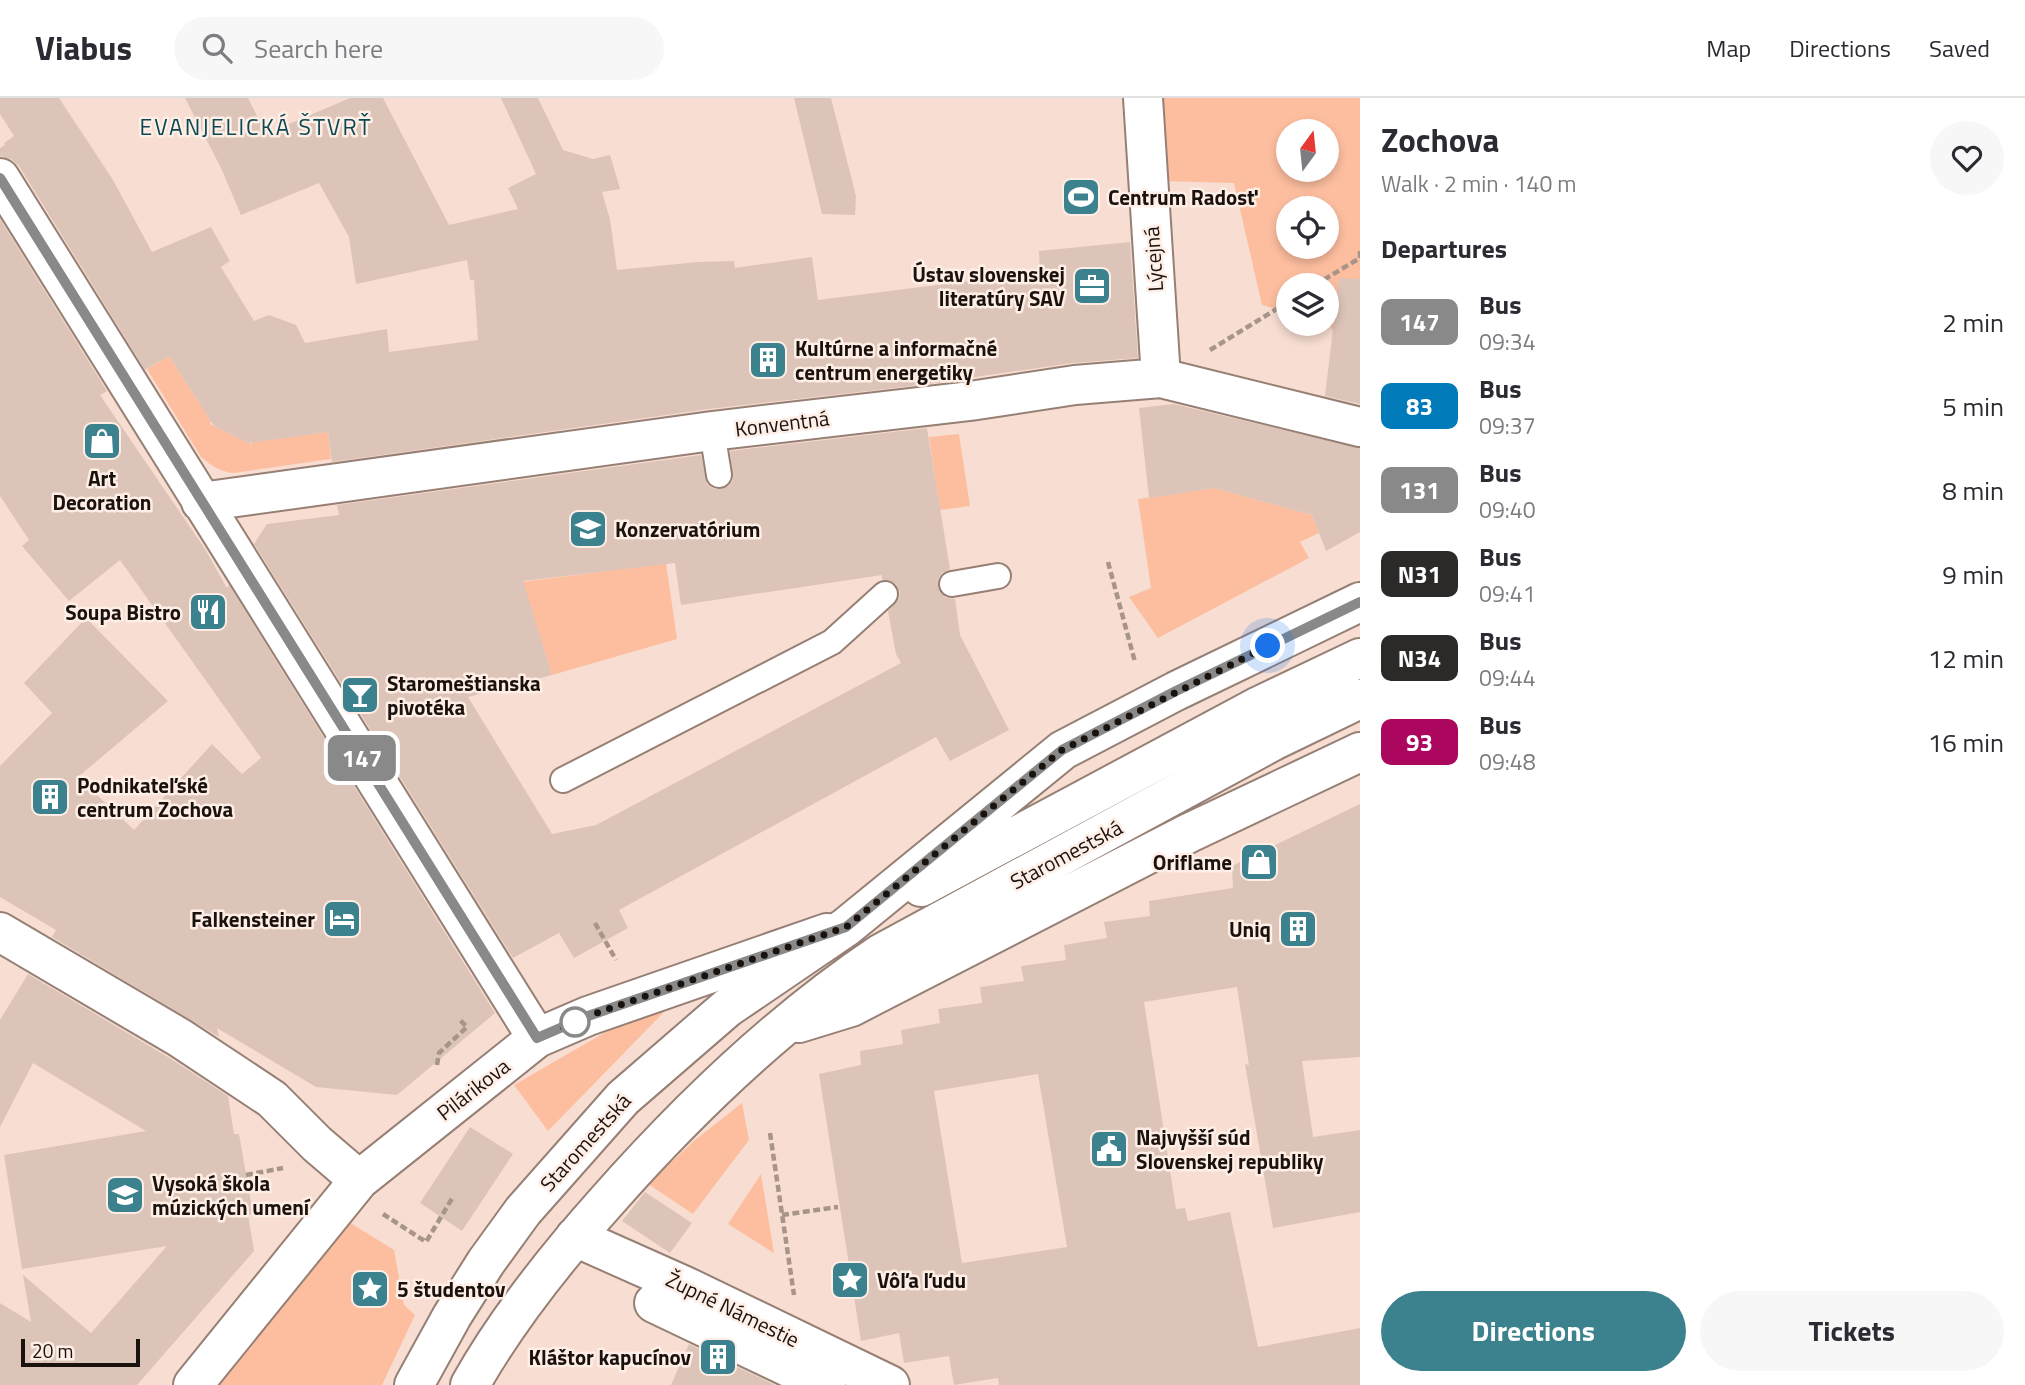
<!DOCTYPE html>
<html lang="en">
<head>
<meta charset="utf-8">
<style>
	:root { --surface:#fff; --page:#f7f7f7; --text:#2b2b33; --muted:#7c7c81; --line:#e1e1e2; --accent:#3c818e }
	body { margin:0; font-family:"Titillium Web",sans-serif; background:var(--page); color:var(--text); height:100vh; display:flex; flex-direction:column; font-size:26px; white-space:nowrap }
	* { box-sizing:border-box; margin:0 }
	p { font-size:23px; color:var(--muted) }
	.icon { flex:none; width:38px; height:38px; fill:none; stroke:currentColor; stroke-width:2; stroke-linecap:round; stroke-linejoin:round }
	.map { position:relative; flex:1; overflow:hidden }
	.details { display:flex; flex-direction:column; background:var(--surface); width:665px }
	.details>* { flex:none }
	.badge { padding:0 14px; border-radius:10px; font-size:24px; line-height:46px }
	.needle { width:46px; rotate:15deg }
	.controls { position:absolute; left:1276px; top:21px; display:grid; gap:14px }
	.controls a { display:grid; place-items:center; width:63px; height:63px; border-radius:50%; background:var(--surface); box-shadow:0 4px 10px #0003; font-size:35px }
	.scale { position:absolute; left:21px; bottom:18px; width:119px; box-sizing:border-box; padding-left:7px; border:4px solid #1a120d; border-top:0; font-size:19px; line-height:24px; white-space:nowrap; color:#1a120d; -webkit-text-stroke:5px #feeee6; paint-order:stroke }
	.you { position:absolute; width:35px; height:35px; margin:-18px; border:5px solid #fff; border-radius:50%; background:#1a73e8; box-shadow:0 0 0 10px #1a73e833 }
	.map>.badge { position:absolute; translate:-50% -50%; box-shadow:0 0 0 4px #fff }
	h2 { padding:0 21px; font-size:26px; line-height:63px }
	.round { display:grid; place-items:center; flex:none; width:74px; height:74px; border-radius:37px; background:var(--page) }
	.headline { display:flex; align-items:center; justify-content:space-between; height:119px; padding:0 21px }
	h1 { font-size:33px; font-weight:700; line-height:52px }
	.primary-button { display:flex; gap:14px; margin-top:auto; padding:14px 21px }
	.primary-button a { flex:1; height:80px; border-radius:42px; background:var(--accent); color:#fff; font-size:28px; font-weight:700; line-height:80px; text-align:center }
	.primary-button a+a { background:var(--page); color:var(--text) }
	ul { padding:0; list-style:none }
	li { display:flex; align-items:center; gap:21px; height:84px; padding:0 21px }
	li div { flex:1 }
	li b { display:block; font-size:26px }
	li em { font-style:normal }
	li .badge { min-width:77px; font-weight:700; text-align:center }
	header { display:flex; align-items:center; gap:42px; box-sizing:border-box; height:98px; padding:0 35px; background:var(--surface); border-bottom:2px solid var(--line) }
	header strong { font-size:33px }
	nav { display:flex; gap:38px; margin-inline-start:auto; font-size:24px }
	.search { width:490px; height:63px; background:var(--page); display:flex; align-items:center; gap:18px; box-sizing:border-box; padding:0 24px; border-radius:38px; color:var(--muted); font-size:26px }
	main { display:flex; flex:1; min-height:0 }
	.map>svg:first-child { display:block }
</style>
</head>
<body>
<header>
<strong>Viabus</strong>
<div class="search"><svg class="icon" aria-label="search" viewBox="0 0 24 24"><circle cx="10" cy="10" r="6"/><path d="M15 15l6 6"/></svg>Search here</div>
<nav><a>Map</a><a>Directions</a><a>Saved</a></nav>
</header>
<main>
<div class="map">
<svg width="1360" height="1287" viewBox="0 0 1360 1287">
	<rect width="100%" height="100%" fill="#f8ded2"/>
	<path fill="#fdbe9f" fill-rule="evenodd" d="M 1153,0 L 1360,0 L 1360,237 L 1333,233 L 1327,223 L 1326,187 L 1288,187 L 1288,214 L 1262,207 L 1234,85 L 1159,83 ZM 1288,33 L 1326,33 L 1326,72 L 1288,72 ZM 1288,110 L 1326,110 L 1326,149 L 1288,149 Z
		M 169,258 L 211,323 L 210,326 L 251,346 L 253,344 L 328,334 L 331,361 L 234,375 C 220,374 212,368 201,359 L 147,271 Z
		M 959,336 L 970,408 L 940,412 L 929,339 Z
		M 1214,390 L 1312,417 L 1319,435 L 1300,444 L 1309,460 L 1158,540 L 1129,499 L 1151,490 L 1138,401 Z
		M 666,465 L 677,541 L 552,577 L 522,484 Z
		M 656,905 L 663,915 L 548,1033 L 514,987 Z
		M 742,1005 L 749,1042 L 693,1116 L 648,1086 L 695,1042 Z
		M 761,1076 L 774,1155 L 728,1126 Z
		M 344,1121 L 394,1152 L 404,1207 L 415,1217 L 382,1287 L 214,1287 Z"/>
	<path fill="#ddc4b8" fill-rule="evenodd" d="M 0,0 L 59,0 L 113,82 L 152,154 L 211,129 L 230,163 L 221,169 L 254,223 L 269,217 L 296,227 L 305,245 L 387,231 L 389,254 L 478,242 L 474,182 L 470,182 L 467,162 L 356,186 L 349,139 L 319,85 L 241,117 L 221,70 L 185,0 L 248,0 L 258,20 L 263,18 L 270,34 L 350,0 L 383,0 L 449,127 L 518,111 L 508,90 L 536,76 L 501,0 L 538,0 L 563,52 L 593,61 L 610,57 L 620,91 L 602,94 L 610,121 L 617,172 L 698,164 L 734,163 L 735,170 L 812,159 L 818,202 L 1040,174 L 1039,153 L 1130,144 L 1138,260 L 1072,265 L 921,287 L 709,311 L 332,364 L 328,334 L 248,345 L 214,328 L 169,258 L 145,272 L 19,68 L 11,61 L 0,58 L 0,50 L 5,47 L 4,45 L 14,38 L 0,16 Z
		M 794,0 L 831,0 L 856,98 L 855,117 L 822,116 Z
		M 0,121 L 107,293 L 100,297 L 205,451 L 227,490 L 229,487 L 495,915 L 397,997 L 316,989 L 217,930 L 219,939 L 52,839 L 56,832 L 0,799 L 0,668 L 52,615 L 24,585 L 86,520 L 168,603 L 78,679 L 134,732 L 212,646 L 242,676 L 261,660 L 120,462 L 69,503 L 22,448 L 29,442 L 0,398 Z
		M 1339,180 L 1360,181 L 1360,306 L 1325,298 Z
		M 1174,306 L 1360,350 L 1360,434 L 1326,453 L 1312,417 L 1214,390 L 1149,400 L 1139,310 Z
		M 927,330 L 950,471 L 942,475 L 938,482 L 938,489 L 946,500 L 955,501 L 960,537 L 1009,632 L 950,663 L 936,639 L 619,812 L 628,830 L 574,860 L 559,835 L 513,860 L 254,446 L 267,426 L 339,417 L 337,407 L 701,357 L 707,386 L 714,391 L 722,391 L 729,388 L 733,382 L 730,353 ZM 675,465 L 681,507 L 882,477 L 882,481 L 896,486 L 900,494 L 899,501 L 888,513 L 896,556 L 901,565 L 596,727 L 552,736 L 468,599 L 552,577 L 523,483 Z
		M 1360,706 L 1360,959 L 1302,963 L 1313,1039 L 1360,1032 L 1360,1114 L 1273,1130 L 1245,966 L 1249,967 L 1237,889 L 1144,904 L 1176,1111 L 1185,1110 L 1188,1123 L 1230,1114 L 1258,1249 L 1360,1230 L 1360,1287 L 999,1287 L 998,1280 L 954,1287 L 949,1258 L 904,1265 L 899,1235 L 861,1243 L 819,976 L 861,967 L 860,953 L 903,946 L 901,932 L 940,925 L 938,911 L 982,905 L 980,889 L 1024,883 L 1021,868 L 1066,862 L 1064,847 L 1107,840 L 1104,824 L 1150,818 L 1149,803 L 1233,790 L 1232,768 ZM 1038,976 L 1067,1149 L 962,1165 L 934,993 Z
		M 28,876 L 168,959 L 228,998 L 234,1036 L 239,1036 L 253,1116 L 248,1117 L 254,1153 L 137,1287 L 0,1287 L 0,1205 L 31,1224 L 23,1177 L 91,1235 L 167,1148 L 22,1171 L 4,1057 L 146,1033 L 33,965 L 0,1029 L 0,922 Z
		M 470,1029 L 513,1056 L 462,1133 L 420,1105 Z
		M 645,1094 L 692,1125 L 670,1155 L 622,1123 Z
		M 689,1246 L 775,1287 L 671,1287 Z"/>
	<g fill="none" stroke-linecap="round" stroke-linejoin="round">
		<defs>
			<path id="lane" d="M 712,333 L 719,377
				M 952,486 L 998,478
				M 563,682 L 832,544 L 885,496"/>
			<path id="street" d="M 1143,0 L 1161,280
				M 0,80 L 537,940
				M 201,404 L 712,333 L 970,303 L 1075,287 L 1161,280 L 1360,329
				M 0,834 L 180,940 L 272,1001 L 317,1046 L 359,1082
				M 575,1139 L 685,1188 L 890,1287
				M 654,1205 L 826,1287
				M 193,1287 L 359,1082 L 537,940 L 588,918 L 827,835"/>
			<path id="secondary" d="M 921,789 L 1257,609 L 1360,560
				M 799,925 L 851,909 L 1189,735 L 1360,654
				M 414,1287 L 452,1218 L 486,1164 L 523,1113 L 623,1000 L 727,910 L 846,829 L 1063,652 L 1176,593 L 1360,504
				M 470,1287 C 507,1221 556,1160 606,1104 C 688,1011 777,925 880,856 L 1273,643 L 1360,601"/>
		</defs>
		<use href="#lane" stroke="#967f74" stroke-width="28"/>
		<use href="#street" stroke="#967f74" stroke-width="42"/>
		<use href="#secondary" stroke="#967f74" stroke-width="42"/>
		<path stroke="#a7948a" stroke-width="4.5" stroke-dasharray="7 3.5" stroke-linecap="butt" d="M 1315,187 L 1360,160 L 1360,151
			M 1210,252 L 1288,204
			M 1108,464 L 1135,564
			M 595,825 L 616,862
			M 437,967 L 439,955 L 467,929 L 459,921
			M 770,1035 L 794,1197
			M 246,1077 L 283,1070
			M 383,1116 L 426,1144 L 453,1099
			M 782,1117 L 838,1109"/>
		<use href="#lane" stroke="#fff" stroke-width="24"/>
		<use href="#street" stroke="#fff" stroke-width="38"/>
		<use href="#secondary" stroke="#fff" stroke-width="38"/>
	</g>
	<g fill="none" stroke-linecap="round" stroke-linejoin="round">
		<defs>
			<path id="line" d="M 0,80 L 537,940 L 588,918 L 846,829 L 1062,652 L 1176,593 L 1360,504"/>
		</defs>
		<use href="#line" stroke="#fff" stroke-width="16"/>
		<use href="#line" stroke="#898989" stroke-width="10"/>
		<path stroke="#1a120d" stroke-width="7" stroke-dasharray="0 12.6" d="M 575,924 L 563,929 L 588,918 L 846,829 L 1062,652 L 1268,548"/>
	</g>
	<defs>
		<symbol id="stadium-square" viewBox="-11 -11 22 22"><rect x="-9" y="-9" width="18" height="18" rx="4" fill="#3c818e" stroke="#feeee6"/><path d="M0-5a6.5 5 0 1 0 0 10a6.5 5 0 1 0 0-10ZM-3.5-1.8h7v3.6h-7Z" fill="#fff"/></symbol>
		<symbol id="office-square" viewBox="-11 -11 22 22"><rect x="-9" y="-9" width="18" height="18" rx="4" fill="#3c818e" stroke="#feeee6"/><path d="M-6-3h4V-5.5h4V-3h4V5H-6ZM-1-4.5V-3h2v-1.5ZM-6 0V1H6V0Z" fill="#fff"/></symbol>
		<symbol id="building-square" viewBox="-11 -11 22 22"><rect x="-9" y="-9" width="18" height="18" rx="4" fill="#3c818e" stroke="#feeee6"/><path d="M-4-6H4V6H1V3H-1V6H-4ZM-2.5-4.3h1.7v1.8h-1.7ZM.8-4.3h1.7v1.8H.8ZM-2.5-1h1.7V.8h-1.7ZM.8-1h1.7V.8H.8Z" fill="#fff"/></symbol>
		<symbol id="shop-square" viewBox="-11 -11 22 22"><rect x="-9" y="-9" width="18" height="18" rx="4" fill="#3c818e" stroke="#feeee6"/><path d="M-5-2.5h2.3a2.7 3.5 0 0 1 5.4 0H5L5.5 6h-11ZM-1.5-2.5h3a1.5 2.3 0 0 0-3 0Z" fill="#fff"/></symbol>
		<symbol id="university-square" viewBox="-11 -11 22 22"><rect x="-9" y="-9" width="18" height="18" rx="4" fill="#3c818e" stroke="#feeee6"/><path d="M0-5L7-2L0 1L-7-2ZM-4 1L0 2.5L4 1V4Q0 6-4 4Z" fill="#fff"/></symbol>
		<symbol id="restaurant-square" viewBox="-11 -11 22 22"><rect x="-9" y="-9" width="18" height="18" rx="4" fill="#3c818e" stroke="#feeee6"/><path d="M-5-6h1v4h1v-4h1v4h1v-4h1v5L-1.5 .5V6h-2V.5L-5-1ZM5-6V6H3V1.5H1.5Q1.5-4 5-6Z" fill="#fff"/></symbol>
		<symbol id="bar-square" viewBox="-11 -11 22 22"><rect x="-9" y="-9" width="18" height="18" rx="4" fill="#3c818e" stroke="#feeee6"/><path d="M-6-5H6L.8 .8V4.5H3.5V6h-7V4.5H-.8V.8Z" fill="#fff"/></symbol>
		<symbol id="hotel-square" viewBox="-11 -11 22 22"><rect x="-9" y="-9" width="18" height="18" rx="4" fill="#3c818e" stroke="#feeee6"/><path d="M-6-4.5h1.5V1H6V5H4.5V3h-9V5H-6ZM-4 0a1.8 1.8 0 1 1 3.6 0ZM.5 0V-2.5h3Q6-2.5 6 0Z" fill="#fff"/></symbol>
		<symbol id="civic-square" viewBox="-11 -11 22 22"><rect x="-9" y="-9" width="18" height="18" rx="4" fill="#3c818e" stroke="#feeee6"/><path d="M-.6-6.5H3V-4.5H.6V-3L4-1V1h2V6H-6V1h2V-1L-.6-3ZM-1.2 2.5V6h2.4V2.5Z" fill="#fff"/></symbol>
		<symbol id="sight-square" viewBox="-11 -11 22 22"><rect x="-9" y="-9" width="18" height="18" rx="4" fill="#3c818e" stroke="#feeee6"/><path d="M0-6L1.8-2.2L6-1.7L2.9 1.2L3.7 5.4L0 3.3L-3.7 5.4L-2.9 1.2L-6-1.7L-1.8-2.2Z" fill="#fff"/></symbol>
	</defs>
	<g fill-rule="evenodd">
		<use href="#stadium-square" x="1059" y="77" width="44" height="44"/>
		<use href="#office-square" x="1070" y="166" width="44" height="44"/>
		<use href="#building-square" x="746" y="240" width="44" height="44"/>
		<use href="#shop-square" x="80" y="321" width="44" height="44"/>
		<use href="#university-square" x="566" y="409" width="44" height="44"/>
		<use href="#restaurant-square" x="186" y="492" width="44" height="44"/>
		<use href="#bar-square" x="338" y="575" width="44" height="44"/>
		<use href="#building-square" x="28" y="677" width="44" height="44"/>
		<use href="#shop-square" x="1237" y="742" width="44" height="44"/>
		<use href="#hotel-square" x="320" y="799" width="44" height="44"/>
		<use href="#building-square" x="1276" y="809" width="44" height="44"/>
		<use href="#civic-square" x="1087" y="1029" width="44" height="44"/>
		<use href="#university-square" x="103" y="1075" width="44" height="44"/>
		<use href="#sight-square" x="828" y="1160" width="44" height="44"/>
		<use href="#sight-square" x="348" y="1169" width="44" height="44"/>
		<use href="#building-square" x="696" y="1237" width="44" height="44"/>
	</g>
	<circle fill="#fff" stroke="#898989" stroke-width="3.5" cx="575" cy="924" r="14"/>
	<g text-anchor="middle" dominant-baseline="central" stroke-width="5" stroke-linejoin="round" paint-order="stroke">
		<g font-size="21" font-weight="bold" fill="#1a120d" stroke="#feeee6" text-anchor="start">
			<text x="1108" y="99">Centrum Radosť</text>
			<text x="1065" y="176" text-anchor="end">Ústav slovenskej<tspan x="1065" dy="24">literatúry SAV</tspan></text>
			<text x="795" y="250">Kultúrne a informačné<tspan x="795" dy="24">centrum energetiky</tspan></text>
			<text x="102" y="380" text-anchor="middle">Art<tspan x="102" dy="24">Decoration</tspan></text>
			<text x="615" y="431">Konzervatórium</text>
			<text x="181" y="514" text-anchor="end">Soupa Bistro</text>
			<text x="387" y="585">Staromeštianska<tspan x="387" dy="24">pivotéka</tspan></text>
			<text x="77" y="687">Podnikateľské<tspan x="77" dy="24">centrum Zochova</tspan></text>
			<text x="1232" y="764" text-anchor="end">Oriflame</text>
			<text x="315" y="821" text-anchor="end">Falkensteiner</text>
			<text x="1271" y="831" text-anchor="end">Uniq</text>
			<text x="1136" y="1039">Najvyšší súd<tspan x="1136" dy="24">Slovenskej republiky</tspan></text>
			<text x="152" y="1085">Vysoká škola<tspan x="152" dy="24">múzických umení</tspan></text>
			<text x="877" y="1182">Vôľa ľudu</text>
			<text x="397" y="1191">5 študentov</text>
			<text x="691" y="1259" text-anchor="end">Kláštor kapucínov</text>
		</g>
		<g font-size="21" fill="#1a120d" stroke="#feeee6">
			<text transform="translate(1153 161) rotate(-94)">Lýcejná</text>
			<text transform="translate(782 325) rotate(-7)">Konventná</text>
			<text transform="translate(1066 756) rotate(-28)">Staromestská</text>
			<text transform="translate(473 991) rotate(-38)">Pilárikova</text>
			<text transform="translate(585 1044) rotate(-48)">Staromestská</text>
			<text transform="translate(733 1211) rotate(26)">Župné Námestie</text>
		</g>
		<g font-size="23" letter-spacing="2" fill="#094851" stroke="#feeee6">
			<text x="256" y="28">EVANJELICKÁ ŠTVRŤ</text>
		</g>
	</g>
</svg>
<div class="controls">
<a><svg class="needle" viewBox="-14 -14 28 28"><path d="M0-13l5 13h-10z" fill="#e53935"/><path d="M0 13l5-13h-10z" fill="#7c7c81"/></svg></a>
<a><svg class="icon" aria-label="locate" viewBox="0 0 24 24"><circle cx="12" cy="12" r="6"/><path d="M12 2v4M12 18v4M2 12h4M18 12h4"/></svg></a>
<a><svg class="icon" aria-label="layers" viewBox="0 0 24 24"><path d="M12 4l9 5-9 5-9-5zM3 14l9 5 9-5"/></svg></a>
</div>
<div class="scale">20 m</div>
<div class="you" style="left:1268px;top:548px"></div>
<b class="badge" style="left:362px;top:660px;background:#898989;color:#fff">147</b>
</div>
<section class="details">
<div class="headline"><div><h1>Zochova</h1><p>Walk · 2 min · 140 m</p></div><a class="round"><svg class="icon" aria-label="heart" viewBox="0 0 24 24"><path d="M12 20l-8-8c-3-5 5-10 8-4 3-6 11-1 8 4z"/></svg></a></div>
<h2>Departures</h2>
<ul>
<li><span class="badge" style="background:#898989;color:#fff">147</span><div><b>Bus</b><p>09:34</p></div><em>2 min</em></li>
<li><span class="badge" style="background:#007ab8;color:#fff">83</span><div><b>Bus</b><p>09:37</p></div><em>5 min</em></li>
<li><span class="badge" style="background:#898989;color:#fff">131</span><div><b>Bus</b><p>09:40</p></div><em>8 min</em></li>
<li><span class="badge" style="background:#2b2a29;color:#fff">N31</span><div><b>Bus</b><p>09:41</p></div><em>9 min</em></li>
<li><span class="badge" style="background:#2b2a29;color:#fff">N34</span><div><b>Bus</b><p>09:44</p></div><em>12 min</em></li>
<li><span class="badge" style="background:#ab075f;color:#fff">93</span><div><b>Bus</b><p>09:48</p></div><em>16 min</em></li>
</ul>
<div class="primary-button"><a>Directions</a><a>Tickets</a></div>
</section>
</main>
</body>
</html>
